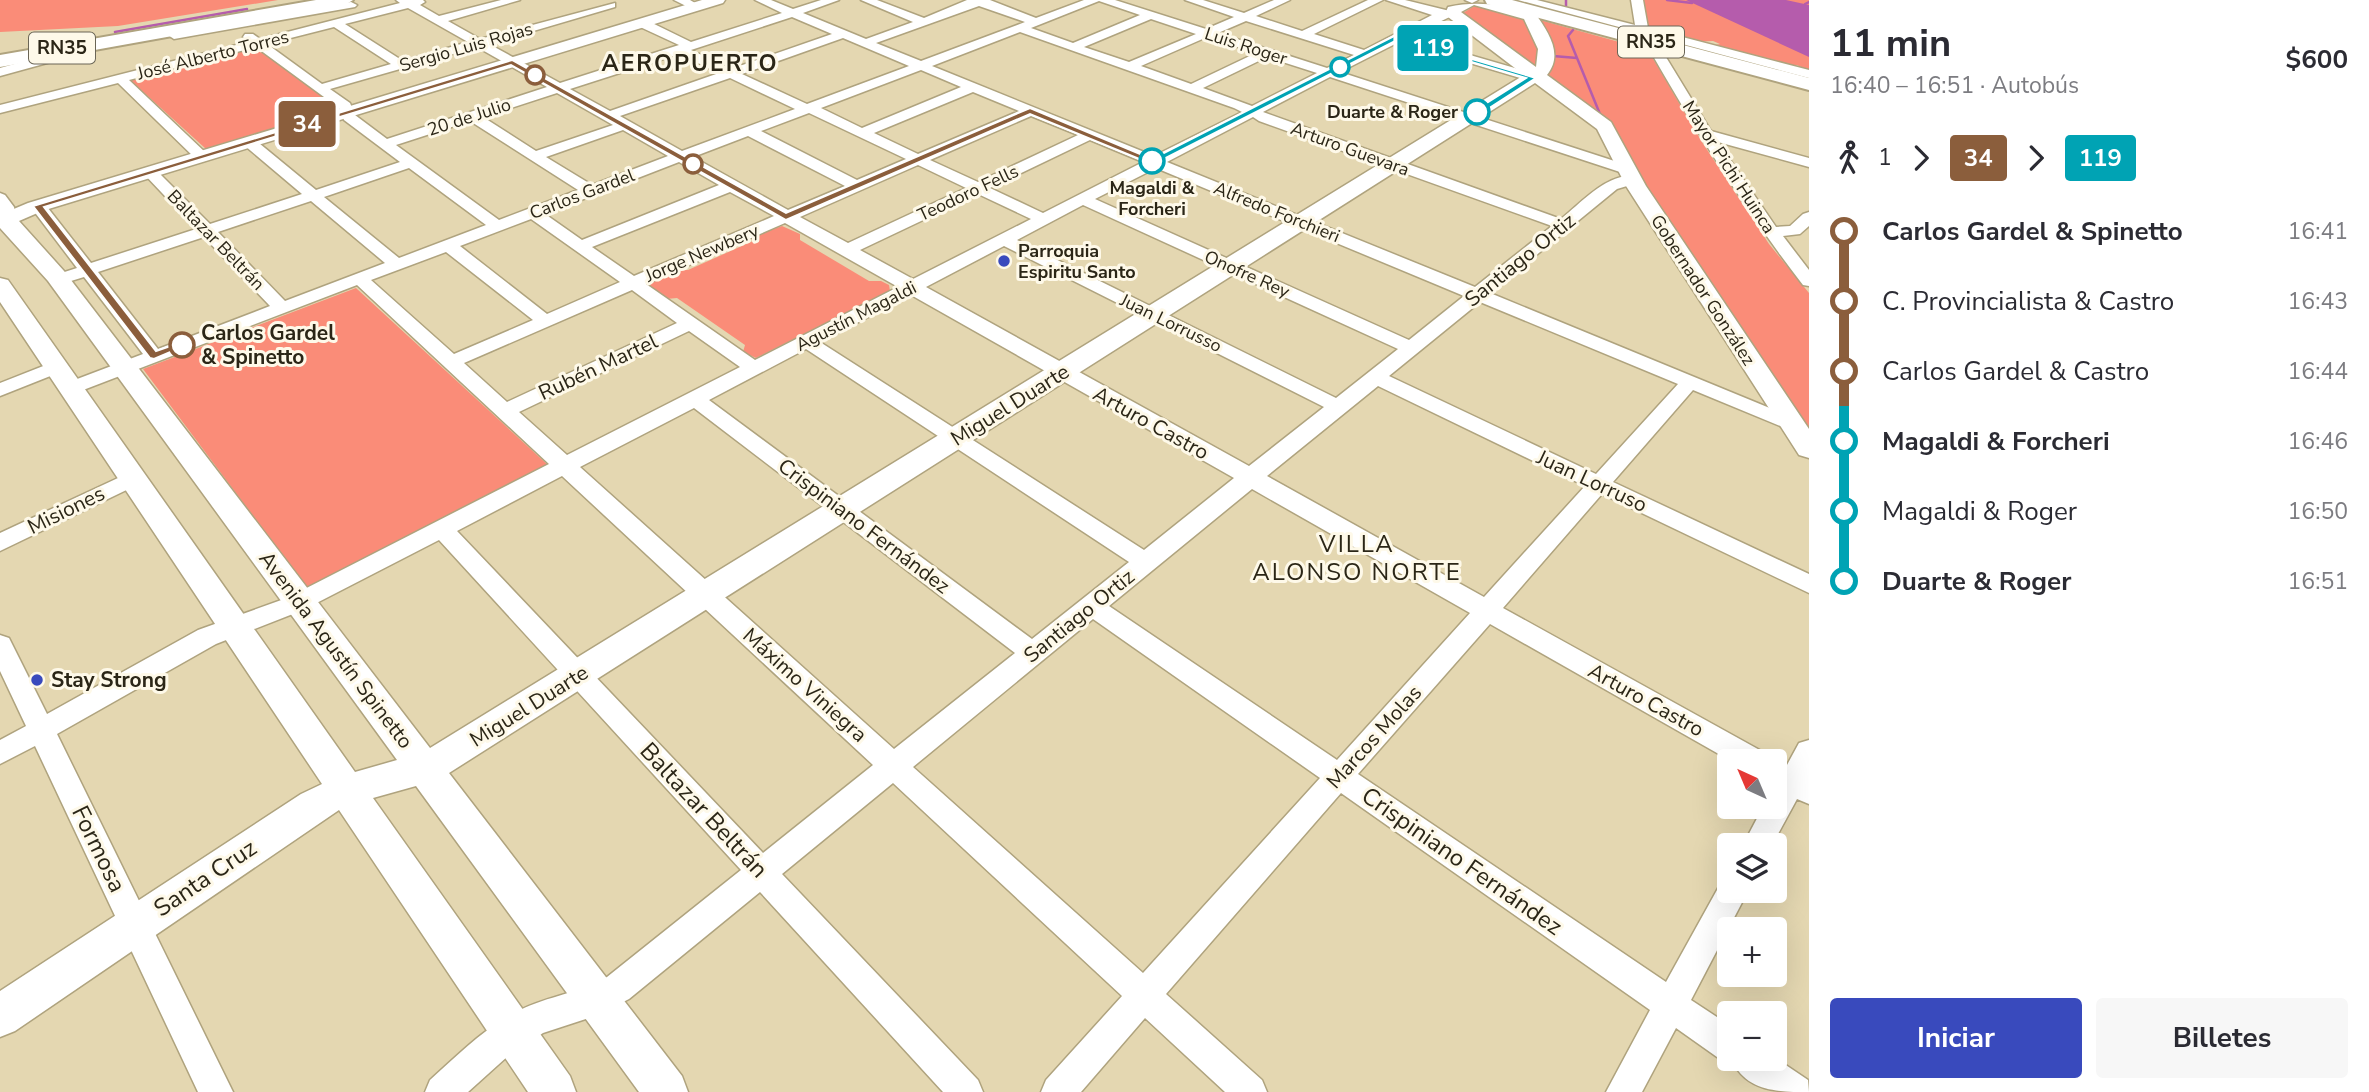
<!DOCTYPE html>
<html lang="es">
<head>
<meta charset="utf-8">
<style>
	:root { --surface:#fff; --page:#f7f7f7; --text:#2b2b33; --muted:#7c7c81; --accent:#394abd }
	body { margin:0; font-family:"Nunito Sans",sans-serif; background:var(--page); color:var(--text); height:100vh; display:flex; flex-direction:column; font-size:26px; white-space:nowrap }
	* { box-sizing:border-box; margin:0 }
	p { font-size:23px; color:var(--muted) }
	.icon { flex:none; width:38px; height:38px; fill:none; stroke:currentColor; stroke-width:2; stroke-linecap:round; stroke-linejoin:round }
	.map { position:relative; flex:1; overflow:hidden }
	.panel { display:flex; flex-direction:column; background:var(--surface); width:560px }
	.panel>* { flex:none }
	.badge { padding:0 14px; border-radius:5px; font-size:24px; line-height:46px }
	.needle { width:46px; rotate:316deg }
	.controls { position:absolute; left:1717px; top:749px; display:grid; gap:14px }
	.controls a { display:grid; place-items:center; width:70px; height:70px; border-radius:7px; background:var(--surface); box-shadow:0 7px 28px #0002; font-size:35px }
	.map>.badge { position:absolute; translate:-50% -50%; box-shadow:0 0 0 4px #fff }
	.legs { display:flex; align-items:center; gap:10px; height:77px; padding:0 21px; font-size:23px }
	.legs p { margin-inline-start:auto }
	.overview { display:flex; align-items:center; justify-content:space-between; height:119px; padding:0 21px }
	h1 { font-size:38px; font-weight:700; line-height:52px }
	.cta { display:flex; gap:14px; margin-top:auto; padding:14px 21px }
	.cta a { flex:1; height:80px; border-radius:7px; background:var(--accent); color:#fff; font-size:28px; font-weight:700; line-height:80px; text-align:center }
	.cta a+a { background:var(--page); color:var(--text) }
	ul { padding:0 21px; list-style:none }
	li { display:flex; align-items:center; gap:24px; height:70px; font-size:26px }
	li i { display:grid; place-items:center; width:10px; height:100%; margin:0 9px; background:currentColor }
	li i::after { content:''; width:18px; height:18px; margin:-9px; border:5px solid; border-radius:50%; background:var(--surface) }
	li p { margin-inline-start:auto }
	li:first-child i { background:linear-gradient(#0000 50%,currentColor 0) }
	li:last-child i { background:linear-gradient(currentColor 50%,#0000 0) }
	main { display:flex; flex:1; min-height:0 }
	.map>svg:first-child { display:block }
</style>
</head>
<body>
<main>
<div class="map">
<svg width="1809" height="1092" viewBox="0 0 1809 1092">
	<rect width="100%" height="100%" fill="#e4d7b1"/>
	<path fill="#fa8c78" d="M 0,0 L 278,0 L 118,26 L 0,32 Z
		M 1643,0 L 1809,0 L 1809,71 L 1797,65 L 1791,66 L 1710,46 L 1720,44 L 1713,41 L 1693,42 L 1648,29 Z
		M 1478,4 C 1527,17 1537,15 1539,69 L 1461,14 Z
		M 1540,20 L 1648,50 L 1702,142 L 1769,244 L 1809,293 L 1809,434 L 1645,190 L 1617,134 L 1544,77 C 1560,60 1546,39 1540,20 Z
		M 257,47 L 341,108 L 339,110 L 206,149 L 130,80 Z
		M 782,226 L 800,234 L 800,240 L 869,281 L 881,281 L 889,285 L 890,291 L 756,358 L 743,352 L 745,345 L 677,298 L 666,299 L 649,285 C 657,274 675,269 688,270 L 753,241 L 754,236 Z
		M 356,288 L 549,466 L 307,588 L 143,369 Z"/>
	<path fill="#b55cac" d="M 1686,0 L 1786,0 L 1809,5 L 1809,57 Z"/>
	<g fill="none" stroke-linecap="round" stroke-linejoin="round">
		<path stroke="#b55cac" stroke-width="2.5" d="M 1566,0 L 1566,6
			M 1667,0 L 1692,3
			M 1805,4 L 1809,2
			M 1573,30 L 1568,36 L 1602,119
			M 115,32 L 247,9
			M 1553,56 L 1577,58"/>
		<defs>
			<path id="minor" d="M 396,0 L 423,0 L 425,2 L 420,5 L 439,16 L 501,0 L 520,0 L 448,21 L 480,39 L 615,3 L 615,7 L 489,44 L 560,83 L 679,45 L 638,26 L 638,20 L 646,20 L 691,42 L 782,13 L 755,0 L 771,0 L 793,9 L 821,0 L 839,0 L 803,13 L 866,39 L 913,22 L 861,0 L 877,0 L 924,18 L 967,0 L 990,0 L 1036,18 L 1084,0 L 1115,0 L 1206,29 L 1234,17 L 1185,0 L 1203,0 L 1244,13 L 1274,0 L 1290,0 L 1256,16 L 1302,31 L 1368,0 L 1383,0 L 1314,34 L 1364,50 L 1432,15 L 1386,0 L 1405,0 L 1458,13 L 1408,37 L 1549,78 L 1549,84 L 1544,85 L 1399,42 L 1340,72 L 1633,167 L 1635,170 L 1633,173 L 1623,173 L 1330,77 L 1263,112 L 1561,219 C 1581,203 1610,170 1637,177 L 1640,180 L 1637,183 L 1617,189 L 1490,293 L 1799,420 L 1802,424 L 1799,428 L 1785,428 L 1693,390 L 1613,482 L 1809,574 L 1809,593 L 1602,494 L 1503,608 L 1765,753 L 1769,761 L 1731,761 L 1490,624 L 1358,774 L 1666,982 L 1722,881 L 1729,879 L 1729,891 L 1748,891 L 1691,1000 L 1729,1025 L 1729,1059 L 1774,1057 L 1808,1080 L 1809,1092 C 1779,1092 1746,1092 1732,1060 L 1717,1057 L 1676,1028 L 1642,1092 L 1606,1092 L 1650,1010 L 1341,793 L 1166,994 L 1262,1080 L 1267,1092 L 1225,1092 L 1145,1018 L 1081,1092 L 1041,1092 L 1046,1080 L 1122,996 L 893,783 L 782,874 L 978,1080 L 983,1092 L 943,1092 L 760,892 L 629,999 L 598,1015 L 543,1033 L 508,1056 L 468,1092 L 425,1092 L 430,1080 C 458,1055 486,1026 520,1010 C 548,996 580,993 607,977 L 741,870 L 439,540 L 303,610 L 216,644 L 57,734 L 233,1092 L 198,1092 L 35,746 L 0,764 L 0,740 L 26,726 L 0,671 L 0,635 L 9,638 L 47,714 L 198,630 L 287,598 L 549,464 L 357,285 L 78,392 L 64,392 L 61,388 L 64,384 L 143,354 L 84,277 L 58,285 L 52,284 L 49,280 L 52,276 L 77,268 L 30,206 L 32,203 L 44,203 L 91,263 L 196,229 L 145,175 L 143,172 L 145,169 L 155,169 L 210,224 L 302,194 L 244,145 L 244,139 L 254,139 L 316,190 L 400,162 L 344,120 L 339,108 L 256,47 L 129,80 L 206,153 L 208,156 L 201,160 L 196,159 L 118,83 L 0,113 L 0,105 L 248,42 L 243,37 L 245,34 L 253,34 L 260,39 L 400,3 ZM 1099,1 L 1140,15 L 1073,43 L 1031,28 ZM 979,6 L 1025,22 L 921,61 L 876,43 ZM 408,8 L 468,42 L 403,61 L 345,24 ZM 792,17 L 832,34 L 731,69 L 691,50 ZM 1151,19 L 1196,34 L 1129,62 L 1084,47 ZM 1246,21 L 1354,55 L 1327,68 L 1218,33 ZM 334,27 L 391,64 L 322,84 L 267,44 ZM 1020,32 L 1234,108 L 1242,112 L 1154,156 L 932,66 ZM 1207,37 L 1256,53 L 1191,84 L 1141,66 ZM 843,38 L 909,66 L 807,104 L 742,74 ZM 477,47 L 547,87 L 387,139 L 355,115 L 350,103 L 330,89 ZM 679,54 L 719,73 L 610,111 L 570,89 ZM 1267,57 L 1317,73 L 1252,106 L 1203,88 ZM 921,70 L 961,87 L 862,128 L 821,108 ZM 730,78 L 795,109 L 682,151 L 620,116 ZM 973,92 L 1019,111 L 918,154 L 874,133 ZM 557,93 L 613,125 L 536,151 L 483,117 ZM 809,113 L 906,159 L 857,180 L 761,131 ZM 1031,116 L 1078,135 L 978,182 L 930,160 ZM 1253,117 L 1259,121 L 1552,226 L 1475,287 L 1167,162 ZM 470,121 L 578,190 L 499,220 L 396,145 ZM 623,130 L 668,156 L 592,185 L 546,157 ZM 748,136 L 845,186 L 788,210 L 693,157 ZM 1090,140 L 1143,162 L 1043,213 L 990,188 ZM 679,162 L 719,185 L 582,240 L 545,214 ZM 918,165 L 966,188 L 848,243 L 800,217 ZM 409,168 L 486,225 L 399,258 L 324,197 ZM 1156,168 L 1464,296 L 1409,340 L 1095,199 ZM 730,192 L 774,216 L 634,276 L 592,247 ZM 978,194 L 1031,219 L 913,279 L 860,250 ZM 311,201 L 385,263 L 285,301 L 218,232 ZM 1083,205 L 1398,349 L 1336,398 L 1017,240 ZM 531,219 L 620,282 L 547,314 L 460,246 ZM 785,223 L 898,287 L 755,360 L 646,284 ZM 204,237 L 270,306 L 158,349 L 98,272 ZM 1004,246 L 1324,407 L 1249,466 L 926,287 ZM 446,252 L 533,320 L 454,354 L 371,280 ZM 632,290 L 677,323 L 507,402 L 464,363 ZM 911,295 L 1234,478 L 1144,550 L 820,342 ZM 1480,302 L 1678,384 L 1596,474 L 1389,376 ZM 689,331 L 740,367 L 567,455 L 519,412 ZM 806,349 L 1129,562 L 1032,639 L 709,400 ZM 1378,386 L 1585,486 L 1484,597 L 1267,476 ZM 694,408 L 1015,653 L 894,749 L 580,467 ZM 562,476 L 873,765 L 763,853 L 457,531 ZM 1252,489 L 1470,613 L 1337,760 L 1109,606 ZM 1093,619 L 1320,778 L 1143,973 L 913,767 Z
				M 674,0 L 690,0 L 702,7 L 692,9 Z
				M 1465,0 L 1478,0 L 1472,3 Z
				M 1518,0 L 1537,0 L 1635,25 L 1631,0 L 1643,0 L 1648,28 L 1809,70 L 1809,78 Z
				M 351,2 L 357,5 L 355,7 L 174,39 L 168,35 L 174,31 Z
				M 1655,45 L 1661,49 L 1711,131 L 1809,158 L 1809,167 L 1718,142 L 1776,227 L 1790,226 L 1803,214 L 1809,212 L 1809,226 L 1800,234 L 1783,236 L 1809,270 L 1809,286 L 1803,285 C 1745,210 1696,131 1649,49 Z
				M 65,50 L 71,54 L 69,57 L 0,76 L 0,68 Z
				M 0,193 L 5,195 L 14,207 L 16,219 L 14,222 L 8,224 L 0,219 Z
				M 56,361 L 63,363 L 65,367 L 63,371 L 0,396 L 0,383 Z
				M 133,471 L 141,473 L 144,478 L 141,483 L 0,551 L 0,533 Z
				M 1809,740 L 1809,804 L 1797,799 L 1772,845 L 1743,845 L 1763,807 L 1774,807 L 1774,761 L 1771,761 L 1774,760 L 1787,765 L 1799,743 Z"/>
			<path id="major" d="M 702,0 L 725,0 L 723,3 L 42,211 L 19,221 L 64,271 L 430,748 L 1524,75 L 1448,17 L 1445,14 L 1448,7 C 1477,0 1506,5 1535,13 C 1548,32 1564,54 1547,75 L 1611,122 L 1646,186 L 1809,429 L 1809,458 L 1799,455 L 1626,186 L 1597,129 L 1535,83 L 449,773 L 682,1076 L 688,1092 L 639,1092 L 416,786 L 373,798 L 570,1076 L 576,1092 L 528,1092 L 339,810 L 15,1031 L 0,1037 L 0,991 L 301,794 L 322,784 L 0,302 L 0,278 L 8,280 L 355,772 L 397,760 L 48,281 L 0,228 L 0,207 L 9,211 L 28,203 ZM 1474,5 L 1524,19 L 1538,49 L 1536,67 L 1461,12 Z"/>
			<path id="highway" d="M 316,0 L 353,0 L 345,5 L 0,67 L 0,55 Z
				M 1485,0 L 1512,0 L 1809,78 L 1809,90 L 1487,4 Z"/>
		</defs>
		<use href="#minor" stroke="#afa37e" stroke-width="3"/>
		<use href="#major" stroke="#afa37e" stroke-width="3"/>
		<use href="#highway" stroke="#afa37e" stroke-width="4"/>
		<use href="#minor" fill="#fff" fill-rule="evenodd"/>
		<use href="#major" fill="#fff" fill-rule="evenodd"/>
		<use href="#highway" fill="#fff" fill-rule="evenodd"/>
	</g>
	<path fill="#8b5e3c" stroke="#fff" stroke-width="2" d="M 512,60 L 786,213 L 1030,108 L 1157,161 L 1149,163 L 1030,114 L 786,220 L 511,65 L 44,207 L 156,351 L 182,342 L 187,345 L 154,359 L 150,358 L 33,206 Z"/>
	<path fill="#00a3b4" stroke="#fff" stroke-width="2" d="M 1394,36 L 1536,78 L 1480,114 L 1474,114 L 1474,111 L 1526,78 L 1397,40 L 1156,163 L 1148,161 Z"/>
	<g fill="#fff" stroke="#00a3b4" stroke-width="3.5">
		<circle cx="1340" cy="67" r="9"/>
		<circle cx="1477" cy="112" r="12"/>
		<circle cx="1152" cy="161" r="12"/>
	</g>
	<g fill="#fff" stroke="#8b5e3c" stroke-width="3.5">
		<circle cx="535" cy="75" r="9"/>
		<circle cx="693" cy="164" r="9"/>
		<circle cx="182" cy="345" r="12"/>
	</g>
	<g fill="#394abd" stroke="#fef9e9" stroke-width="2.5">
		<circle cx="1004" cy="261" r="7"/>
		<circle cx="37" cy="680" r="7"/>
	</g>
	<g text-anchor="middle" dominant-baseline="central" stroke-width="6" stroke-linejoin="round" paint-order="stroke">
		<g font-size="18" fill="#2b2617" stroke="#fef9e9">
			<text transform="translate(1246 46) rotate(18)">Luis Roger</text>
			<text transform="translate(466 47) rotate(-16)">Sergio Luis Rojas</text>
			<text transform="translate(213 55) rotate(-14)">José Alberto Torres</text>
			<text transform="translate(469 117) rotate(-18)">20 de Julio</text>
			<text transform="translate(1350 149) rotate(20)">Arturo Guevara</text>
			<text transform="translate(1729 167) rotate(57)">Mayor Pichi Huinca</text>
			<text transform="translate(968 193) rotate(-25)">Teodoro Fells</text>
			<text transform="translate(582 194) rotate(-21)">Carlos Gardel</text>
			<text transform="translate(1277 212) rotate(22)">Alfredo Forchieri</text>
			<text transform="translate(216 240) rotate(46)">Baltazar Beltrán</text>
			<text transform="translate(702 253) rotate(-23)">Jorge Newbery</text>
			<text transform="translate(1247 274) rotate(24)">Onofre Rey</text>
			<text transform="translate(1703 290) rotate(57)">Gobernador González</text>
			<text transform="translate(856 316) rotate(-27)">Agustín Magaldi</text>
			<text transform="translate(1171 323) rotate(26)">Juan Lorrusso</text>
		</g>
		<g font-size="18" font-weight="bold" fill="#2b2617" stroke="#fef9e9" text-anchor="end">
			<text x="1458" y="112">Duarte &amp; Roger</text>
			<text x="1152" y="188" text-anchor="middle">Magaldi &amp;<tspan x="1152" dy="21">Forcheri</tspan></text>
		</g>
		<g font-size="18" font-weight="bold" fill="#2b2617" stroke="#fef9e9" text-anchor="start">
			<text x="1018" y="251">Parroquia<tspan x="1018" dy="21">Espiritu Santo</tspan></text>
		</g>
		<g fill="#fef9e9" stroke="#6a6556" stroke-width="2">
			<rect x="1618" y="26.5" width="66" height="31" rx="5"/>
			<rect x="29" y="32.5" width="66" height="31" rx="5"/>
		</g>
		<g font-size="19" font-weight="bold" fill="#2b2617">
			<text x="1651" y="42">RN35</text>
			<text x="62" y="48">RN35</text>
		</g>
		<g font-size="21" fill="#2b2617" stroke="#fef9e9">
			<text transform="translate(1520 260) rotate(-39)">Santiago Ortiz</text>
			<text transform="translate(598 367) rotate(-25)">Rubén Martel</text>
			<text transform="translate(1010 405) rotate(-32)">Miguel Duarte</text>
			<text transform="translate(1151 423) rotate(29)">Arturo Castro</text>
			<text transform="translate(1592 481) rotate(25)">Juan Lorruso</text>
			<text transform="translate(66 510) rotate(-26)">Misiones</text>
			<text transform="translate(864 526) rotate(37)">Crispiniano Fernández</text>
			<text transform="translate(1079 616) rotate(-39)">Santiago Ortiz</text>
			<text transform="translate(336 650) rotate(53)">Avenida Agustín Spinetto</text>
			<text transform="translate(805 685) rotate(42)">Máximo Viniegra</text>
			<text transform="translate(1646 700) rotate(29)">Arturo Castro</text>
			<text transform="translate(529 706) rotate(-32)">Miguel Duarte</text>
			<text transform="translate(1374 737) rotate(-48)">Marcos Molas</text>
		</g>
		<g font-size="21" font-weight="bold" fill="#2b2617" stroke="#fef9e9" text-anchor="start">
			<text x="201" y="333">Carlos Gardel<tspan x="201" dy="24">&amp; Spinetto</tspan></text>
		</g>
		<g font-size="21" font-weight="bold" fill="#2b2617" stroke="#fef9e9" text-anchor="start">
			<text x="51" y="680">Stay Strong</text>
		</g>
		<g font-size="23" font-weight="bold" letter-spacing="2" fill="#2b2617" stroke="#fef9e9">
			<text x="690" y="63">AEROPUERTO</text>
		</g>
		<g font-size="24" letter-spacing="2" fill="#2b2617" stroke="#fef9e9">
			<text x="1357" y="544">VILLA<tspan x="1357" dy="28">ALONSO NORTE</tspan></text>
		</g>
		<g font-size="24" fill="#2b2617" stroke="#fef9e9">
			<text transform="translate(704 810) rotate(47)">Baltazar Beltrán</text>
			<text transform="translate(99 849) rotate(64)">Formosa</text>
			<text transform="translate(1462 861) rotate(35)">Crispiniano Fernández</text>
			<text transform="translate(205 878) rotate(-34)">Santa Cruz</text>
		</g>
	</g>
</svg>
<div class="controls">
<a><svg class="needle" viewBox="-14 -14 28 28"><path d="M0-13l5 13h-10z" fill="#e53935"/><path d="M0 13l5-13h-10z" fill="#7c7c81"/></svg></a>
<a><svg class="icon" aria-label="layers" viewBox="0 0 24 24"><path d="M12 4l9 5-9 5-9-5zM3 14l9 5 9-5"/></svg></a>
<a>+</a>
<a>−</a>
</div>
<b class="badge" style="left:307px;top:124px;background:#8b5e3c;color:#fff">34</b>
<b class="badge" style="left:1433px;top:48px;background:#00a3b4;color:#fff">119</b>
</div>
<section class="panel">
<div class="overview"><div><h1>11 min</h1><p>16:40 – 16:51 · Autobús</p></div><b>$600</b></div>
<div class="legs"><svg class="icon" aria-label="walk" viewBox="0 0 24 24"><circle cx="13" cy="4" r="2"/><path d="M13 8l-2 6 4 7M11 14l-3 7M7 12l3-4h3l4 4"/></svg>1<svg class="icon" aria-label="forward" viewBox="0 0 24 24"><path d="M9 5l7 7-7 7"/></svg><b class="badge" style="background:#8b5e3c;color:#fff">34</b><svg class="icon" aria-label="forward" viewBox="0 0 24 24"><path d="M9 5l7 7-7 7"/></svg><b class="badge" style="background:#00a3b4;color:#fff">119</b></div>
<ul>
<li><i style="color:#8b5e3c"></i><b>Carlos Gardel &amp; Spinetto</b><p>16:41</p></li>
<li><i style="color:#8b5e3c"></i><span>C. Provincialista &amp; Castro</span><p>16:43</p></li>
<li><i style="color:#8b5e3c"></i><span>Carlos Gardel &amp; Castro</span><p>16:44</p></li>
<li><i style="color:#00a3b4"></i><b>Magaldi &amp; Forcheri</b><p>16:46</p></li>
<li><i style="color:#00a3b4"></i><span>Magaldi &amp; Roger</span><p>16:50</p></li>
<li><i style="color:#00a3b4"></i><b>Duarte &amp; Roger</b><p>16:51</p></li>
</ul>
<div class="cta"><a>Iniciar</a><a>Billetes</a></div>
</section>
</main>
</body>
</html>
